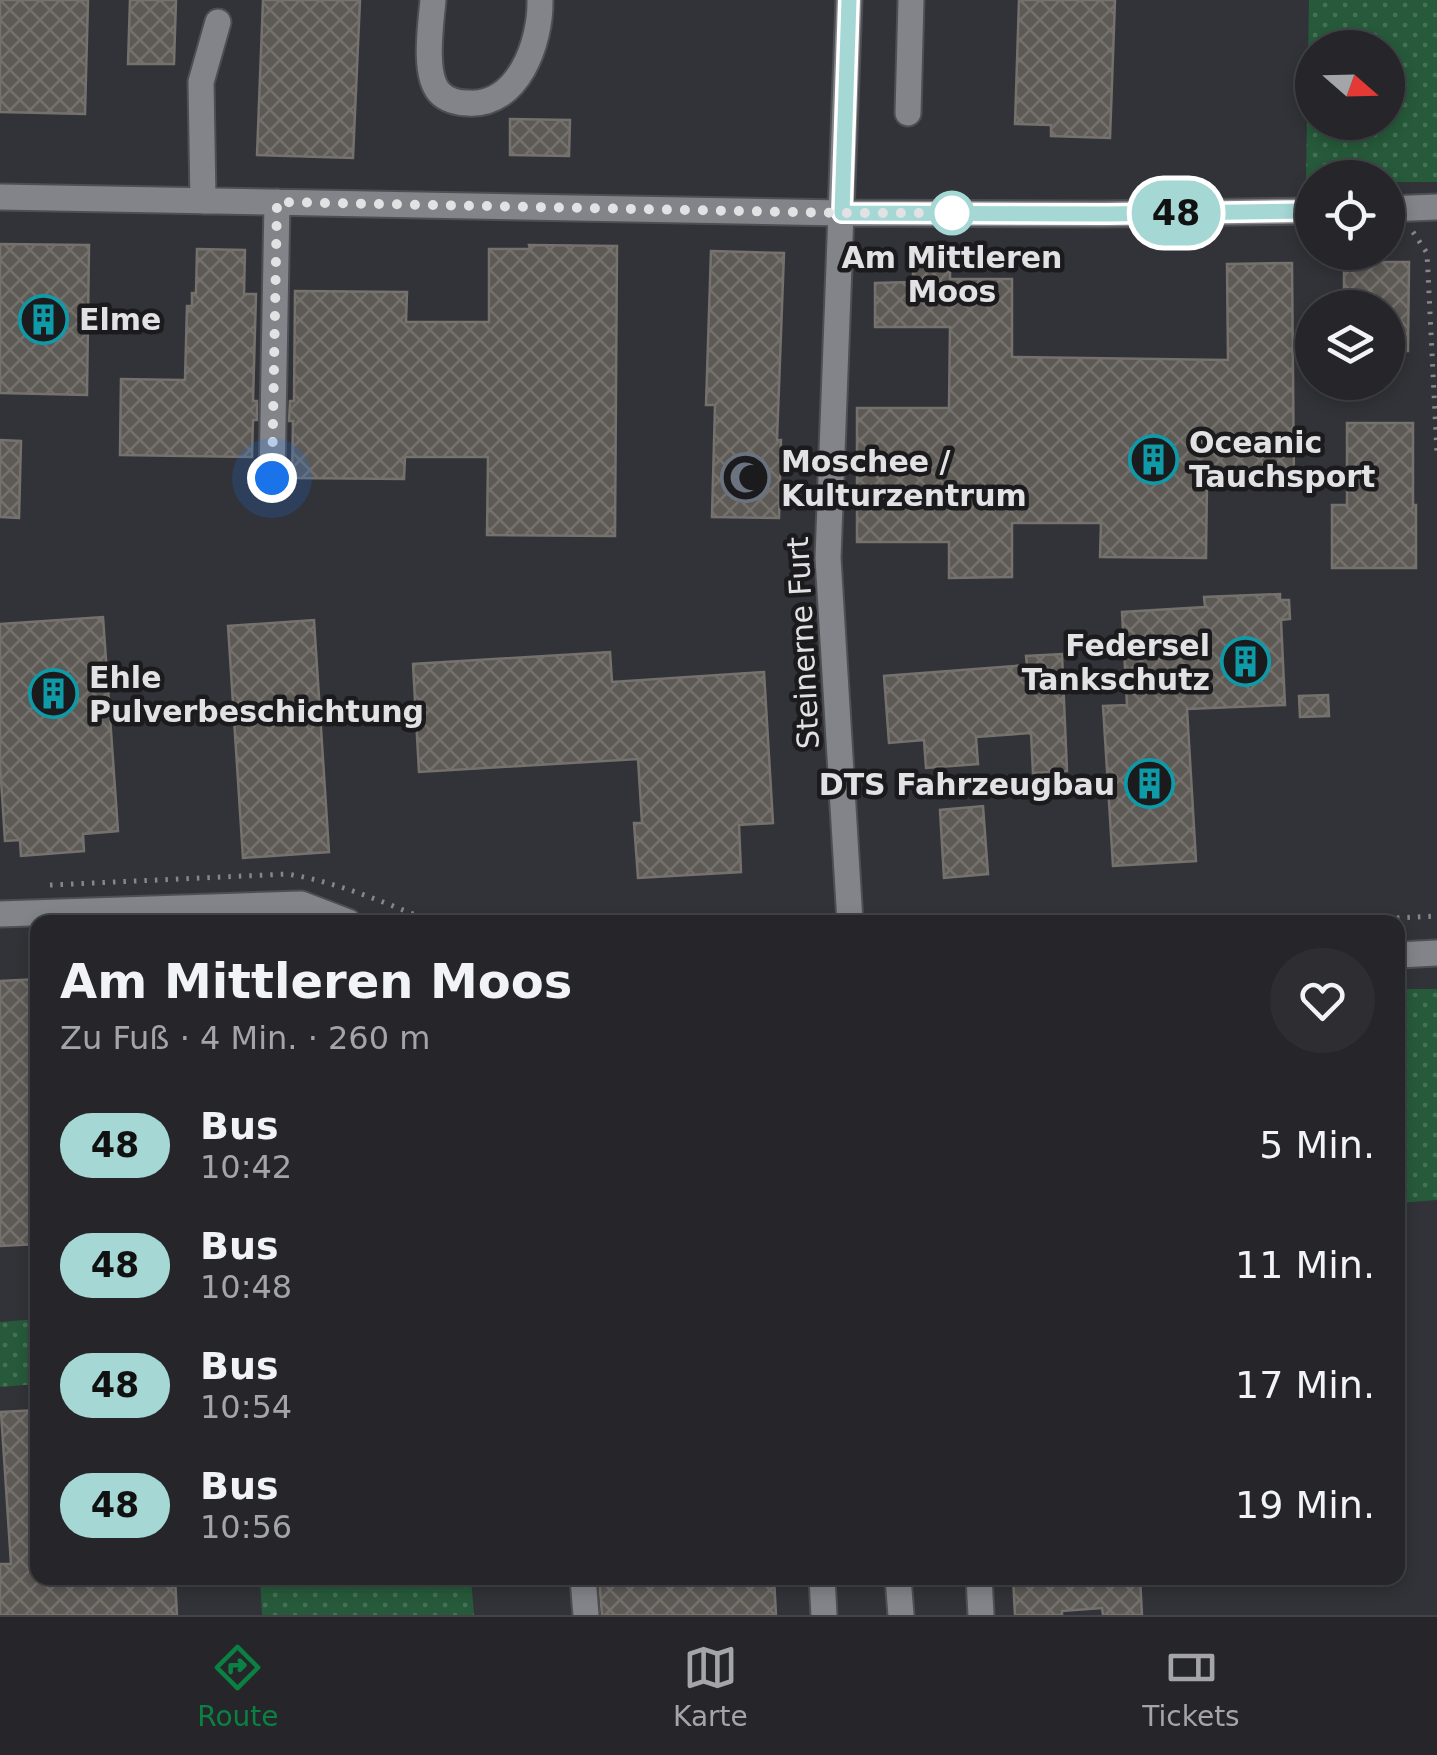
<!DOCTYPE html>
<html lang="de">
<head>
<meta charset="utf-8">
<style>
	:root { --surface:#26262a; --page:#2e2e32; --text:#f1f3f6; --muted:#a4a5a8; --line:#424347; --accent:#0b8043 }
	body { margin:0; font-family:"DejaVu Sans",sans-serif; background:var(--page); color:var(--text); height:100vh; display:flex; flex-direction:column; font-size:38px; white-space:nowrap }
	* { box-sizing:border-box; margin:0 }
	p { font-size:32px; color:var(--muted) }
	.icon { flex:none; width:55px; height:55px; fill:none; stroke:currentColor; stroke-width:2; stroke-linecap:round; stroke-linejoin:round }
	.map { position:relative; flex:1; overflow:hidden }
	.sheet { position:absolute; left:30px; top:915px; width:1375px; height:670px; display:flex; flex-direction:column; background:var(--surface); border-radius:20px; box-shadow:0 5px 15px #0003,0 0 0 2px var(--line) }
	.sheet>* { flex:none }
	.badge { padding:0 20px; border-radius:32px; font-size:35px; line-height:65px }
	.needle { width:65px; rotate:110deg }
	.buttons { position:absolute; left:1295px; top:30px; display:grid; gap:20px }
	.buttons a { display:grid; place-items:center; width:110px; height:110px; border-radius:50%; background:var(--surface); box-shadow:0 5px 15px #0003,0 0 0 2px var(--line); font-size:50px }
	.you { position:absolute; width:50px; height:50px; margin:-25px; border:8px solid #fff; border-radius:50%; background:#1a73e8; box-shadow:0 0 0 15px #1a73e833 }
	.map>.badge { position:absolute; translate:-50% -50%; box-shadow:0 0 0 5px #fff }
	.round { display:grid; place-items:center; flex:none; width:105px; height:105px; border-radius:52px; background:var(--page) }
	.headline { display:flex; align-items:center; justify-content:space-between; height:170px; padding:0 30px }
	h1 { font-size:48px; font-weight:700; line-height:75px }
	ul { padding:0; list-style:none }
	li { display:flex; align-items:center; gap:30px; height:120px; padding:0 30px }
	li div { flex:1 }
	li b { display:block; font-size:38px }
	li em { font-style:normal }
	li .badge { min-width:110px; font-weight:700; text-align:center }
	.menu { display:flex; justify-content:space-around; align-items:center; height:140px; border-top:2px solid var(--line); background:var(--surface); font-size:28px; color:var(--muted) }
	.menu a { display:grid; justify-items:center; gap:5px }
	.menu .on { color:var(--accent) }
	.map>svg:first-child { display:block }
</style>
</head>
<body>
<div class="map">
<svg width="1437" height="1615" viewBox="0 0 1437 1615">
	<defs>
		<pattern id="grass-dots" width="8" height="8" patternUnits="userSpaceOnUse" patternTransform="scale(2.5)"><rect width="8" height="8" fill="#265a3a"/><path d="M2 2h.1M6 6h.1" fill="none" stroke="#457156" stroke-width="1.8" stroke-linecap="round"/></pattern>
		<pattern id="building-cross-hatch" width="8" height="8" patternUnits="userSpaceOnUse" patternTransform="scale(2.5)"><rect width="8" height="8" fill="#5d5955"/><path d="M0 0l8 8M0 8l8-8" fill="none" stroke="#74716d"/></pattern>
	</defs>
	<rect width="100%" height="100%" fill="#323338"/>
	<path fill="url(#grass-dots)" fill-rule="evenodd" d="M 1309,0 L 1437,0 L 1437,182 L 1388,182 L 1388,178 L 1312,178 L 1312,182 L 1306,182 ZM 1312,48 L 1388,48 L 1388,122 L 1312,122 Z
		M 1398,989 L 1437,989 L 1437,1200 L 1398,1203 Z
		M 37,1319 L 37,1384 L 0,1387 L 0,1322 Z
		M 260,1578 L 471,1578 L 474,1615 L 262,1615 Z"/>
	<path fill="url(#building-cross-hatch)" stroke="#75716d" stroke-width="2.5" d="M 0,0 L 88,0 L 85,114 L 0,112 Z
		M 130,0 L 176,0 L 174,64 L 128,64 Z
		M 263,0 L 360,0 L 353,158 L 257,155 Z
		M 1019,0 L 1115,0 L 1110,138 L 1051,136 L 1051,125 L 1015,124 Z
		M 510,119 L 570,120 L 569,156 L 510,155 Z
		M 0,244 L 89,245 L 87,395 L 0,393 Z
		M 529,245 L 617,246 L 615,536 L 487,535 L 488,457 L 405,457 L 404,479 L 292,478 L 293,421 L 289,421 L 290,401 L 294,401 L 295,291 L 407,292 L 406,322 L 489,322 L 489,249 L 530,249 Z
		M 197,249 L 245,250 L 244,294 L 256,294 L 253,401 L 257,401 L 257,420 L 253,420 L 252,457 L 120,455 L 121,379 L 185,380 L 187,306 L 192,306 L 192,293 L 196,293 Z
		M 711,251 L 784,253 L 777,440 L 781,440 L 779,518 L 712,517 L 715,405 L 706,405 Z
		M 913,261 L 950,261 L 950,279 L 1012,279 L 1012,357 L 1228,360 L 1227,264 L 1292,263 L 1294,483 L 1207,484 L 1206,558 L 1100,557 L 1101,523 L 1012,523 L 1012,577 L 949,578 L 949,542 L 857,542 L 857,408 L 949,408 L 950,327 L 875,327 L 875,283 L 913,282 Z
		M 1344,262 L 1409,262 L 1408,351 L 1388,351 L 1388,308 L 1344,308 Z
		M 1347,423 L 1413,423 L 1413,505 L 1416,505 L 1416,568 L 1332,568 L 1332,505 L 1347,505 Z
		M 0,440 L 21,441 L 19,518 L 0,517 Z
		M 1280,594 L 1280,600 L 1289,600 L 1290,619 L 1281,620 L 1285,705 L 1187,709 L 1196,861 L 1113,866 L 1103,706 L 1127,705 L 1122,612 L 1205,607 L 1204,597 Z
		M 103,617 L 118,831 L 83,834 L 84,851 L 21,856 L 20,840 L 5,841 L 0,764 L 0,624 Z
		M 314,620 L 329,852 L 243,858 L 228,626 Z
		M 610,652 L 612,682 L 764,672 L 773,823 L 739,825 L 741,872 L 638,878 L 634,823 L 642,823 L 638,759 L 419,772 L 413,664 Z
		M 1062,654 L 1067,771 L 1033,773 L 1031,733 L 976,737 L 978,764 L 926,768 L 924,740 L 889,743 L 884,676 L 1027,665 L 1026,656 Z
		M 1328,695 L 1329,716 L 1300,717 L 1299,696 Z
		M 983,806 L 988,874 L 944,878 L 940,810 Z
		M 38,979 L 38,1244 L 0,1246 L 0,981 Z
		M 38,1410 L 38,1578 L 175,1578 L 177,1615 L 0,1615 L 0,1564 L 11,1564 L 1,1412 Z
		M 599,1578 L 774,1578 L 776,1615 L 602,1615 Z
		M 1013,1578 L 1140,1578 L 1142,1615 L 1103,1615 L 1102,1608 L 1062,1611 L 1062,1615 L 1015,1615 Z"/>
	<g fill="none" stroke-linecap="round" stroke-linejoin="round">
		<defs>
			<path id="minor" d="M 433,0 C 431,23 423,74 439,92 C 446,100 458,103 468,103 C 518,107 541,42 540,0
				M 849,0 L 828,558 L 850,922
				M 908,113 L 911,0
				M 0,197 L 842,213 L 1101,214 L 1312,211
				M 203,201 L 201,82 L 218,22
				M 1388,209 L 1437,207
				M 272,478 L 277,202
				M 0,914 L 301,904 L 348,922
				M 1398,955 L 1437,953
				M 583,1578 L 586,1615
				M 822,1578 L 824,1615
				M 898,1578 L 901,1615
				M 979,1578 L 981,1615"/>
		</defs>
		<use href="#minor" stroke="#4e4f52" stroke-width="29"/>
		<path stroke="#86868b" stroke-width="5" stroke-dasharray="2.5 8" stroke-linecap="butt" d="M 1413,232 L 1427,253 L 1437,453
			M 50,885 L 287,874 C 338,882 385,903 433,922
			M 1313,922 L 1437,916"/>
		<use href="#minor" stroke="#83848a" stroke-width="25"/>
	</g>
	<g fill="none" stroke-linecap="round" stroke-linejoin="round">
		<defs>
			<path id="line" d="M 849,0 L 842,213 L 1108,214 L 1312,211"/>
		</defs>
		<use href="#line" stroke="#fff" stroke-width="22"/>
		<use href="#line" stroke="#a5d7d4" stroke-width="15"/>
		<path stroke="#e2e2e5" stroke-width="10" stroke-dasharray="0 18" d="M 272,478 L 277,202 L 842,213 L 952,213"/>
	</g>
	<defs>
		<symbol id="building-ring" viewBox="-11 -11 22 22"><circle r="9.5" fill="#1b1b1d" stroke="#0f9aa8" stroke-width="1.5"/><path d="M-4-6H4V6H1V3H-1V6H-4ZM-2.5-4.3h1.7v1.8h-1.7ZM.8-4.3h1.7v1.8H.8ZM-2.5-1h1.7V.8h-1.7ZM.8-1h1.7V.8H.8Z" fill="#0f9aa8"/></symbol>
		<symbol id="mosque-ring" viewBox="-11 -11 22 22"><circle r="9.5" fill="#1b1b1d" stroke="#6b7280" stroke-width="1.5"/><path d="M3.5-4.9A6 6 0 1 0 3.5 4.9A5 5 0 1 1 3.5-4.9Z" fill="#6b7280"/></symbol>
	</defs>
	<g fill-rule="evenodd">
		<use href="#building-ring" x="16" y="292" width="55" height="55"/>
		<use href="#building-ring" x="1126" y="432" width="55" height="55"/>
		<use href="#mosque-ring" x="718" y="450" width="55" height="55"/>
		<use href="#building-ring" x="1218" y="634" width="55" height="55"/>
		<use href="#building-ring" x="26" y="666" width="55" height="55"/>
		<use href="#building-ring" x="1122" y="756" width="55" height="55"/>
	</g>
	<circle fill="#fff" stroke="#a5d7d4" stroke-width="5" cx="952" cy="213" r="20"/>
	<g text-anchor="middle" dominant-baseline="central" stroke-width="9" stroke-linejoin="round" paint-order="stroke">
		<g font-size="30" font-weight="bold" fill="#e2e2e5" stroke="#1b1b1d">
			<text x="952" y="257">Am Mittleren<tspan x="952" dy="34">Moos</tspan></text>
		</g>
		<g font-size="30" font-weight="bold" fill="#e2e2e5" stroke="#1b1b1d" text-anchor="start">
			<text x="79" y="319">Elme</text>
			<text x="1189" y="442">Oceanic<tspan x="1189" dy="34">Tauchsport</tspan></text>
			<text x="781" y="461">Moschee /<tspan x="781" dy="34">Kulturzentrum</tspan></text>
			<text x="1210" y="645" text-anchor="end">Federsel<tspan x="1210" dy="34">Tankschutz</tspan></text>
			<text x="89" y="677">Ehle<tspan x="89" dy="34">Pulverbeschichtung</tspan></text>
			<text x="1115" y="784" text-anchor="end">DTS Fahrzeugbau</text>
		</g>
		<g font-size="30" fill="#e2e2e5" stroke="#1b1b1d">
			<text transform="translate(803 643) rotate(-93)">Steinerne Furt</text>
		</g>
	</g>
</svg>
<div class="buttons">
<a><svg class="needle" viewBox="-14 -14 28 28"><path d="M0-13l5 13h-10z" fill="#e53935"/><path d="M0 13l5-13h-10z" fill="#a4a5a8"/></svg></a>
<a><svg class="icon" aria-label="locate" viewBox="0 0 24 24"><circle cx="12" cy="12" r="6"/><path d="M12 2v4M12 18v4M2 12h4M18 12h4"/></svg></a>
<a><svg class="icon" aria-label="layers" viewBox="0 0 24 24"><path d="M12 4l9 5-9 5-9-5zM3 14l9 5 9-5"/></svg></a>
</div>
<div class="you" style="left:272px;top:478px"></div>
<b class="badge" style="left:1176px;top:213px;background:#a5d7d4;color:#111">48</b>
<section class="sheet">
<div class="headline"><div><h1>Am Mittleren Moos</h1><p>Zu Fuß · 4 Min. · 260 m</p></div><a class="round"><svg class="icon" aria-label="heart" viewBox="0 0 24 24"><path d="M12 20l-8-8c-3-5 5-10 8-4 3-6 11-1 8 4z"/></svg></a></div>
<ul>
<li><span class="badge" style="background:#a5d7d4;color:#111">48</span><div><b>Bus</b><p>10:42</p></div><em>5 Min.</em></li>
<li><span class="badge" style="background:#a5d7d4;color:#111">48</span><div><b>Bus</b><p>10:48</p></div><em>11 Min.</em></li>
<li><span class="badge" style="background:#a5d7d4;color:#111">48</span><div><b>Bus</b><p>10:54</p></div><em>17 Min.</em></li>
<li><span class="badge" style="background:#a5d7d4;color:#111">48</span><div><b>Bus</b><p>10:56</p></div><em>19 Min.</em></li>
</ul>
</section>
</div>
<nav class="menu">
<a class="on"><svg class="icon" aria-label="directions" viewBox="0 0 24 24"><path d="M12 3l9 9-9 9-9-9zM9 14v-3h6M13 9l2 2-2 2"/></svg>Route</a>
<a><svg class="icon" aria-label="map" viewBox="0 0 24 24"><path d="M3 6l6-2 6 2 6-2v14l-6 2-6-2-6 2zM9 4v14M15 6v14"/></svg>Karte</a>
<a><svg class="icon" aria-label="tickets" viewBox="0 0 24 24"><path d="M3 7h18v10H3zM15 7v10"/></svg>Tickets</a>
</nav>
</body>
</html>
